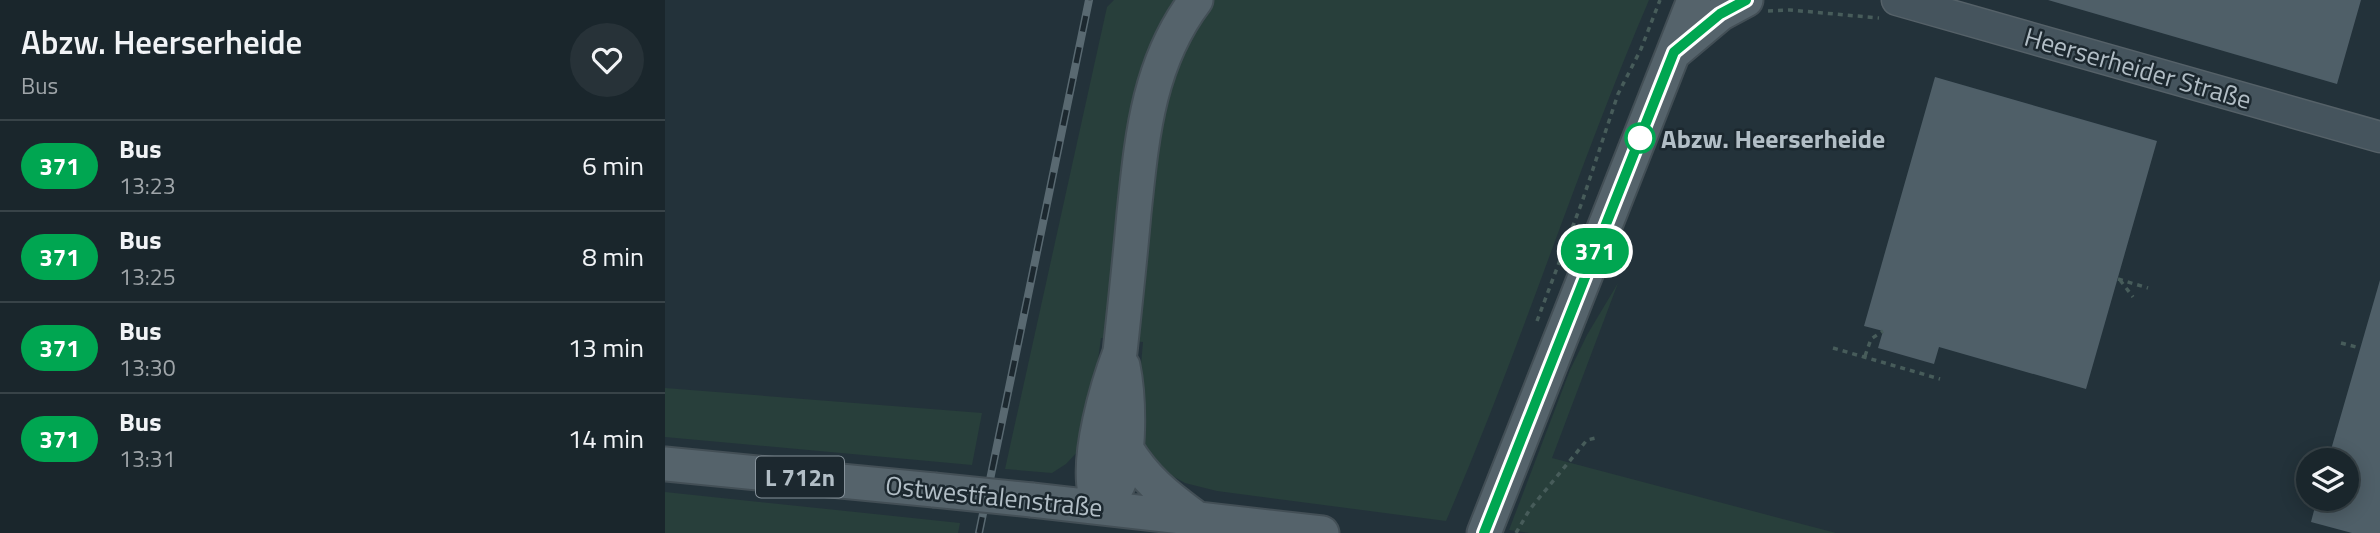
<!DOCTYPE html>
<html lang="en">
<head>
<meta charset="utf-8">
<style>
	:root { --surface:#1a262c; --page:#273238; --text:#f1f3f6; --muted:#9fa5a9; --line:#384348 }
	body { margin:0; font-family:"Titillium Web",sans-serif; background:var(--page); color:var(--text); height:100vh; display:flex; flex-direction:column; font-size:26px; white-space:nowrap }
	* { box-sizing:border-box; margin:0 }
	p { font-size:23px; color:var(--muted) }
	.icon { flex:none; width:38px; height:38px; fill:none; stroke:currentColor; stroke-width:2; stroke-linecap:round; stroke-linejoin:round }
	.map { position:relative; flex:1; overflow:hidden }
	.panel { display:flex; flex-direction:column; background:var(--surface); width:665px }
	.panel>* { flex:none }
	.badge { padding:0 14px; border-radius:23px; font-size:24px; line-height:46px }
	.controls { position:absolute; left:1631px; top:448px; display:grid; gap:14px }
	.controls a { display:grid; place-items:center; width:63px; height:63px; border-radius:50%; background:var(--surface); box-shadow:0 4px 18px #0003,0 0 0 2px var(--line); font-size:35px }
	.map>.badge { position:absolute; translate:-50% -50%; box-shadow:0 0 0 4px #fff }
	.round { display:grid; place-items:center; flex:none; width:74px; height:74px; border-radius:37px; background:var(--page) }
	.head { display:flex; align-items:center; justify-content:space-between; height:119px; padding:0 21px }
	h1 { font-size:33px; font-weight:600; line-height:52px }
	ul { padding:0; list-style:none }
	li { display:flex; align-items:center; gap:21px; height:91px; padding:0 21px; border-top:2px solid var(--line) }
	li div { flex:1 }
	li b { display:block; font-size:26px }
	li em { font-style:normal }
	li .badge { min-width:77px; font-weight:700; text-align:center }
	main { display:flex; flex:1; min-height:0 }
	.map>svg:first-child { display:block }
</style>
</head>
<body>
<main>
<section class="panel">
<div class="head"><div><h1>Abzw. Heerserheide</h1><p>Bus</p></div><a class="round"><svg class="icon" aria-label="heart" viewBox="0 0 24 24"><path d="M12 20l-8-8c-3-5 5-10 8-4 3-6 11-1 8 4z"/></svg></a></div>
<ul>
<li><span class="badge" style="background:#00a651;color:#fff">371</span><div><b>Bus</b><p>13:23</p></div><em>6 min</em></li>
<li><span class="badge" style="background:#00a651;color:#fff">371</span><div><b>Bus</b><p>13:25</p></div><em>8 min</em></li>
<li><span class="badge" style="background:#00a651;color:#fff">371</span><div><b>Bus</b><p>13:30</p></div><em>13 min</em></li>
<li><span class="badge" style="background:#00a651;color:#fff">371</span><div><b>Bus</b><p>13:31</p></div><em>14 min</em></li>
</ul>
</section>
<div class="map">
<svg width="1715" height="533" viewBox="0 0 1715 533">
	<rect width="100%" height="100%" fill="#23323a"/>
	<path fill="#283f3b" d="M 449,0 L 984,0 C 911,171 855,350 781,521 L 552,491 L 520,483 L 493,468 L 475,442 L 474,388 L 478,342 L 436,338 L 423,432 L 417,447 L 401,464 L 387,473 L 340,469 L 442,7 Z
		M 953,283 L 887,458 L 1171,533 L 865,533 L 844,530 L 905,370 L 922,335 Z
		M 0,388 L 317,413 L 307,465 L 0,437 Z
		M 0,492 L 295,523 L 293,533 L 0,533 Z"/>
	<path fill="#4f5f68" d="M 1383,0 L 1696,0 L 1672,84 Z
		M 1270,77 L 1492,141 L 1421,389 L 1274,347 L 1269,364 L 1213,348 L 1218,331 L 1199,326 Z
		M 1715,280 L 1715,533 L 1687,533 L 1646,522 L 1652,499 L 1682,499 L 1682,460 L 1663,460 Z"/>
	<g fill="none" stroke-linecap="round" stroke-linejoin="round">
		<defs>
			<path id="secondary" d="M 1232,0 L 1715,137"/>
			<path id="primary" d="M 1011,51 L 1055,14 L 1081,0
				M 461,448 C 480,479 501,496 530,517
				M 0,464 L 269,490
				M 367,500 L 657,533
				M 437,507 C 435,502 432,497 430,492 C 422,455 442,386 455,352 C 460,305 465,259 469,213 C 477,137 483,63 531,0
				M 437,507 C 444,500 449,494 453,485 C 466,458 464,395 458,366
				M 819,533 L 1029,0"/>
		</defs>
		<use href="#secondary" stroke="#556168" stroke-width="33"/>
		<use href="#primary" stroke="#434f56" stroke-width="37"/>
		<path stroke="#475c5a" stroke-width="3.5" stroke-dasharray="5 5" stroke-linecap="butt" d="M 1103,11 L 1125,10 L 1214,18
			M 1453,279 L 1483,288
			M 1455,280 L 1468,297
			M 872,321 L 917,202 L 953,94 L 976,49 L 995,0
			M 1676,343 L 1695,348
			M 1168,348 L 1275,379
			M 1200,356 L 1206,339 L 1218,331
			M 851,533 L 865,509 L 917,446 L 922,440 L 931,438"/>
		<use href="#secondary" stroke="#45545d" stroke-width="30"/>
		<use href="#primary" stroke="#55636b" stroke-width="33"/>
		<defs>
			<path id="rail" d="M 314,533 L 424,0"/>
		</defs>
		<use href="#rail" stroke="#596971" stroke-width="8"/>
		<use href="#rail" stroke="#1c282f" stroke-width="5" stroke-dasharray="16" stroke-linecap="butt"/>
		<defs>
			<path id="primary-bridge" d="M 269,490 L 367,500"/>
		</defs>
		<use href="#primary-bridge" stroke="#434f56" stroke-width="37" stroke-linecap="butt"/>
		<use href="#primary-bridge" stroke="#55636b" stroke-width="33"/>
	</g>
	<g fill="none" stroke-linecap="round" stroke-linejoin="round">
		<defs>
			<path id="line" d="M 819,533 L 1009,52 L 1055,14 L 1081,0"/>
		</defs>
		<use href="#line" stroke="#fff" stroke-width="16"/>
		<use href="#line" stroke="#00a651" stroke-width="10"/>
	</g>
	<circle fill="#fff" stroke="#00a651" stroke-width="3.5" cx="975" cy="138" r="14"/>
	<g text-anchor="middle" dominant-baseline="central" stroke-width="5" stroke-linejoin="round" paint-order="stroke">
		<rect fill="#1c282f" stroke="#859199" stroke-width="2" x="91" y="456.5" width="88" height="41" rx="5"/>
		<g font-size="24" font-weight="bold" fill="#b2bec6">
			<text x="135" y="477">L 712n</text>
		</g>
		<g font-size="26" fill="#b2bec6" stroke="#1c282f">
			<text transform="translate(1473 68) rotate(16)">Heerserheider Straße</text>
			<text transform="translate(329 496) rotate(6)">Ostwestfalenstraße</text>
		</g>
		<g font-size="26" font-weight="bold" fill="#b2bec6" stroke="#1c282f" text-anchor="start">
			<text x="996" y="138">Abzw. Heerserheide</text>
		</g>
	</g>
</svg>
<div class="controls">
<a><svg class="icon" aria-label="layers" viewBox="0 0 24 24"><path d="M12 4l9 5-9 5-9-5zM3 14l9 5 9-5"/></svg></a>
</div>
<b class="badge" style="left:930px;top:251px;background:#00a651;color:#fff">371</b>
</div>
</main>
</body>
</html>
